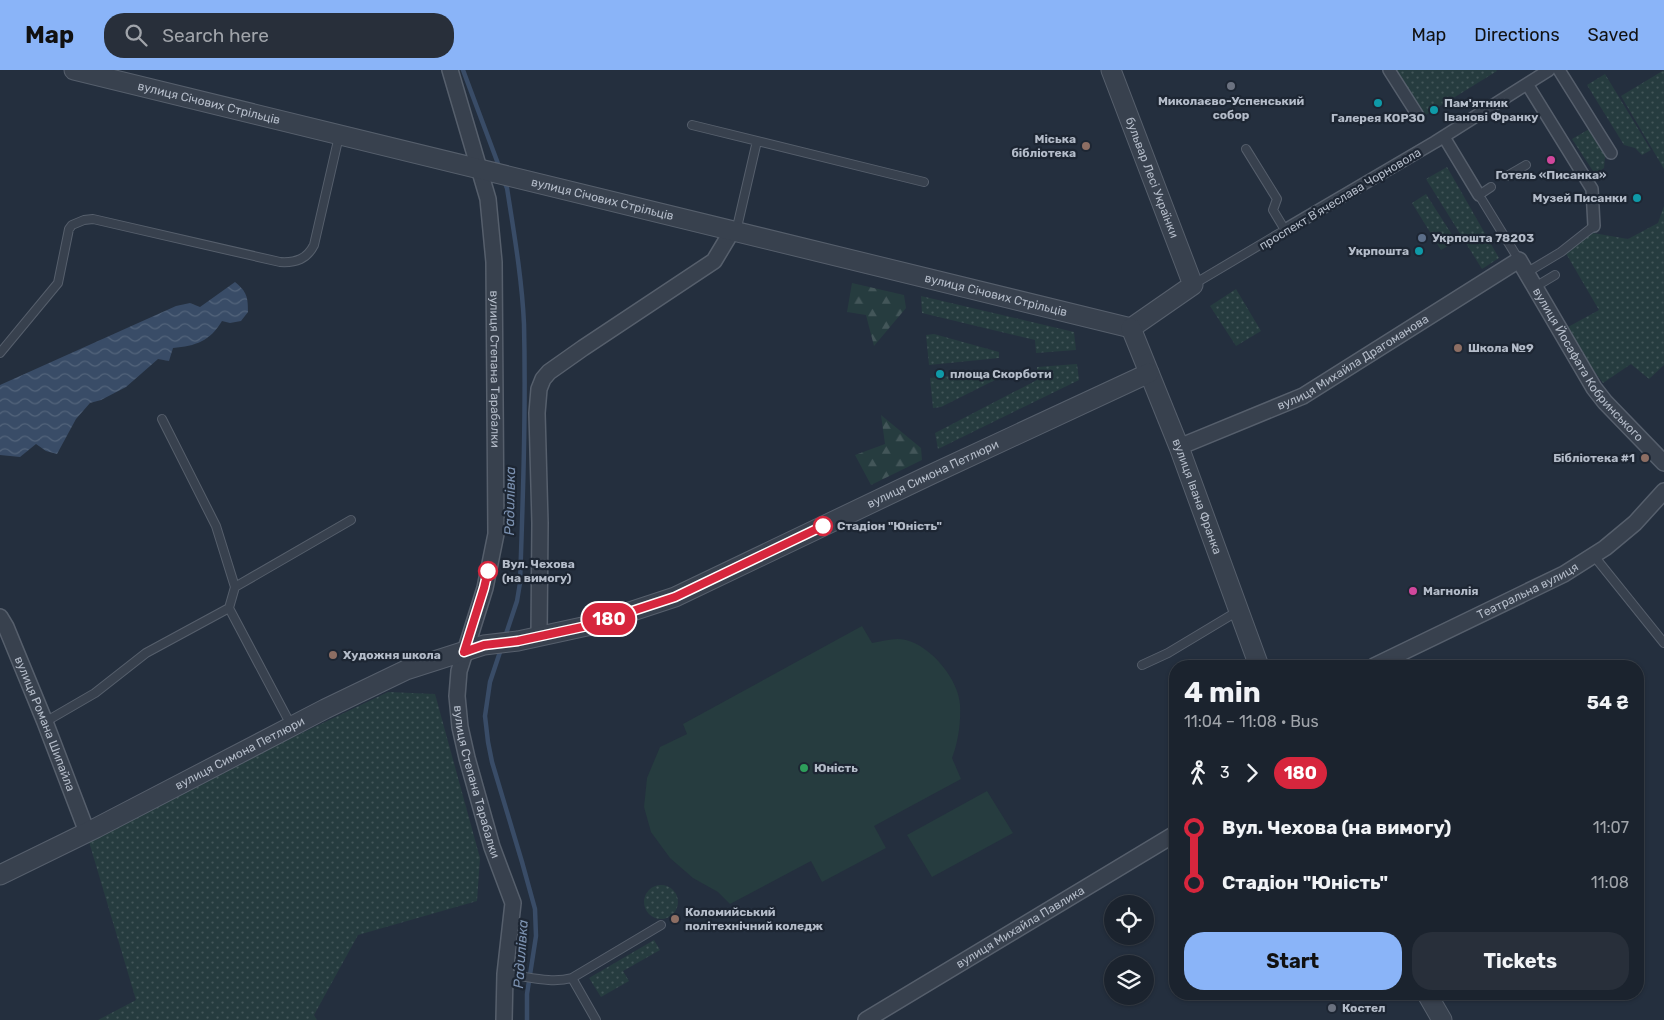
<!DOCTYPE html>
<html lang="en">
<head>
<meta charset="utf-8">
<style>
	:root { --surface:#1b232e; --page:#282f3a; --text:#f1f3f6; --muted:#a0a4aa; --line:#39404a; --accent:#8ab4f8 }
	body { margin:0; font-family:Rubik,sans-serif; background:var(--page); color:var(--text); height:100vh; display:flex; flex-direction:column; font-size:19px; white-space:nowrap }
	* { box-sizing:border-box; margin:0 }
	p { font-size:16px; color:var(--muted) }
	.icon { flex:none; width:28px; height:28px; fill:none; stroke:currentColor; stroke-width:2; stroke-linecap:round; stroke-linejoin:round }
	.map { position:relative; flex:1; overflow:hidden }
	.details { position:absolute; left:1169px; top:590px; width:475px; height:340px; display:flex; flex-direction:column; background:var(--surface); border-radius:20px; box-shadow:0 1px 4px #0004,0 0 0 1px var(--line) }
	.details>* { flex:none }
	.badge { padding:0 10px; border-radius:16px; font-size:18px; line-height:32px }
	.controls { position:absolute; left:1104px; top:825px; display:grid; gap:10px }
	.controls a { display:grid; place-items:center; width:50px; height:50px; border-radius:50%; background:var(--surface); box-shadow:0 1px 4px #0004,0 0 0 1px var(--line); font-size:25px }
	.map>.badge { position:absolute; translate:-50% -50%; box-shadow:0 0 0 2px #fff }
	.legs { display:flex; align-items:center; gap:8px; height:55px; padding:0 15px; font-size:16px }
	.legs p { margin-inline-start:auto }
	.headline { display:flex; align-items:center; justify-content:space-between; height:85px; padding:0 15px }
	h1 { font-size:28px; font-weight:700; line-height:38px }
	.button { display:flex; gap:10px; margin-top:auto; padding:10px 15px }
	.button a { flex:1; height:58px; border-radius:20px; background:var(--accent); color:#111; font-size:20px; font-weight:700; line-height:58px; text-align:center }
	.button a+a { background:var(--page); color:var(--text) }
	ul { padding:0 15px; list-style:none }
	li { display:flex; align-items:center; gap:18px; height:55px; font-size:19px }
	li i { display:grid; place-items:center; width:8px; height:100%; margin:0 6px; background:currentColor }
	li i::after { content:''; width:12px; height:12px; margin:-6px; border:4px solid; border-radius:50%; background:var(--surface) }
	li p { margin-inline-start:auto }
	li:first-child i { background:linear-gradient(#0000 50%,currentColor 0) }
	li:last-child i { background:linear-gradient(currentColor 50%,#0000 0) }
	header { display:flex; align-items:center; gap:30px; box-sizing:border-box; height:70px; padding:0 25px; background:var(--accent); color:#111 }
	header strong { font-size:24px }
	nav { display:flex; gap:28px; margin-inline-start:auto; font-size:18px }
	.search { width:350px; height:45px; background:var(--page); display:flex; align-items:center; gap:12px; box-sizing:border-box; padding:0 18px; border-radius:20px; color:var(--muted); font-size:19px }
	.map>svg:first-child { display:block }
</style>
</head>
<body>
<header>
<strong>Map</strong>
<div class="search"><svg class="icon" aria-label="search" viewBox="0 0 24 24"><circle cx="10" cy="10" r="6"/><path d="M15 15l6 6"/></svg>Search here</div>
<nav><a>Map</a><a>Directions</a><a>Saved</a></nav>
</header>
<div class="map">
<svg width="1664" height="950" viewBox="0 0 1664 950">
	<defs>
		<pattern id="grass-dots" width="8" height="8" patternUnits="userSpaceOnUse" patternTransform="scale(1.25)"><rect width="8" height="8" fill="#263c3f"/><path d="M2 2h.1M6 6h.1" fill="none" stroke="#435659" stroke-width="1.8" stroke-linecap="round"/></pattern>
		<pattern id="forest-firs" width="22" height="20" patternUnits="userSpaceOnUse" patternTransform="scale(1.25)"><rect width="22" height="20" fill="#263c3f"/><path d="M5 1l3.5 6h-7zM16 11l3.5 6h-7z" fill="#435659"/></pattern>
		<pattern id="water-waves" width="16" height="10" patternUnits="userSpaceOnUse" patternTransform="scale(1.25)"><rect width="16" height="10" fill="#394c67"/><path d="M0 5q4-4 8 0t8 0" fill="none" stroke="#53647b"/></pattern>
	</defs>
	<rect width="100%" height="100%" fill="#242f3e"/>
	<path fill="url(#grass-dots)" d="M 1384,0 L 1496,0 L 1497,1 L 1416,51 Z
		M 1664,0 L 1664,99 L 1621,26 Z
		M 1605,4 L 1651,80 L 1642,85 L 1635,78 L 1624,75 L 1587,15 Z
		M 1591,58 L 1607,84 L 1605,88 L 1604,98 L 1595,104 L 1572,69 Z
		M 1447,97 L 1499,188 L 1482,199 L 1426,109 Z
		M 1426,124 L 1456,171 L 1441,180 L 1412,133 Z
		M 1664,136 L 1664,295 L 1649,309 L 1631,294 L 1603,313 L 1584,287 L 1568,257 L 1599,240 L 1564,180 L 1593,163 L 1628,169 L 1658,153 Z
		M 1236,219 L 1261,261 L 1236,276 L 1210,236 Z
		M 921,226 L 1074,262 L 1076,280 L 1036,283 L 1035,270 L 922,243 Z
		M 934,264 L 999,282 L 999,288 L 929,295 L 926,265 Z
		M 1077,294 L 1079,310 L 938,379 L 935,363 L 1037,310 L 1037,297 Z
		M 1000,301 L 1001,307 L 941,337 L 933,338 L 930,308 Z
		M 388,622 L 435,624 L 480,788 L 477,831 L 358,865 L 314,945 L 317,950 L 98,950 L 136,930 L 87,765 Z
		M644 832a17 17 0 1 1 34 0a17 17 0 1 1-34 0Z
		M 654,870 L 660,880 L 623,901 L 629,911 L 601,927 L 589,908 Z"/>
	<path fill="url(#forest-firs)" d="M 852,213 L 904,225 L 906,238 L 874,276 L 866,245 L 847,242 Z
		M 881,345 L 921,378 L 922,390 L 871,415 L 855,385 L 885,374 Z"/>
	<path fill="#263c3f" d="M 862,556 L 872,573 C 884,571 895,567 906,570 C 931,576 959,610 960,635 C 961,653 958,672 952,688 L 961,709 L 874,756 L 886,778 L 822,812 L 811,791 L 730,834 L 718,822 L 693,808 L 670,788 L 651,762 L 644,737 L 647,708 L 660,677 L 687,664 L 683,654 Z
		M 987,721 L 1013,763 L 932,807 L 907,765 Z"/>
	<path fill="url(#water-waves)" d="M 235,212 C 247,222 248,227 248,242 L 241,251 L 230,253 L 222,251 C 210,271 196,276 173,278 L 169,291 L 158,289 L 126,317 L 101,330 L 90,333 L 76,349 L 57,384 L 46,381 L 36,374 L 20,387 L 0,385 L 0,315 L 176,236 L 190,233 L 200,237 Z"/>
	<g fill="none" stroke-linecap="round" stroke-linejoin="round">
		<path stroke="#394c67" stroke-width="4.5" d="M 463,0 L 500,99
			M 504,111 L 507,118 C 514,163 522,209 524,254 C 526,340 523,427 520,513 L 517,531 L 505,567
			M 501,579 L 490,612 L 485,646 L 488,672 L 492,692 L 522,792 L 535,839 L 536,866 L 527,924 L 527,950"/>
		<defs>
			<path id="service" d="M 692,55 L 924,112
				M 1507,106 L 1526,95
				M 1491,117 L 1479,125 L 1519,190
				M 732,160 L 738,153 L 757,71
				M 1526,203 L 1561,182 L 1594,156
				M 1194,214 L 1285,160 L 1273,140 L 1277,129 L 1246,79
				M 1535,217 L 1555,205
				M 0,283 L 58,213 L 69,159 L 72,155 L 84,150 L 93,149 L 280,192 C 296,193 307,189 314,175 L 339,66
				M 162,349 L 216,456 L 235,517
				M 1594,486 L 1664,573
				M 1142,595 L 1168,583 L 1238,541
				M 45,652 L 95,623 L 146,583 L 229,538
				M 291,655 L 229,538 L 235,517 L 351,450
				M 505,904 C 527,906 550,914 572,908 L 661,855
				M 572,908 L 596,950"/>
			<path id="pedestrian" d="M 1389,0 L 1417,44
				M 1559,0 L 1611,83
				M 1527,14 L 1592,119 L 1594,156
				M 1444,67 L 1479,125
				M 1285,160 L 1435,72 L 1549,0"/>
			<g id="minor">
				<path id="s1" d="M 450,0 L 488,129 L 494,192 L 496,464 L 485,518 L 459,601 L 457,626 L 460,657 L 467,688 L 492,777 L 513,833 L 505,904 L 504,950"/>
				<path id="s2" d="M 1179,377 L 1303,326 L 1519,190 L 1594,318 L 1605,332 L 1664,393"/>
				<path id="s3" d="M 0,547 L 6,557 L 45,652 L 87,762"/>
				<path d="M 539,566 L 540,453 L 537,343 L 539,319 L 543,309 L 549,302 L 583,278 L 714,191 L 732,161"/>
				<path id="s4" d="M 1374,596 L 1564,504 L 1605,478 L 1635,453 L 1664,421"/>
				<path id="s5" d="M 866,950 L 1175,764"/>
			</g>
			<g id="tertiary">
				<path id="s6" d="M 74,0 L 1131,258"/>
				<path id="s7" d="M 1111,0 L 1193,215 L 1131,258"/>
				<path id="s8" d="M 1131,258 L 1179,377 L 1259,596"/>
				<path id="s9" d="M 0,805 L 96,758 L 325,639 L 406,600 L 484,575 L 518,571 L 587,556 L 675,527 L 930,405 L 1149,303"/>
				<path d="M 1427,924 L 1442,950"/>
			</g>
		</defs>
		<use href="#service" stroke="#565f6c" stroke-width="10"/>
		<use href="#pedestrian" stroke="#565f6c" stroke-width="14"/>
		<use href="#minor" stroke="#565f6c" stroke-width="18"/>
		<use href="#tertiary" stroke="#565f6c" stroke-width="21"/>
		<use href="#service" stroke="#38414e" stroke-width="8"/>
		<use href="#pedestrian" stroke="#38414e" stroke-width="11"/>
		<use href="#minor" stroke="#38414e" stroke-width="15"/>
		<use href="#tertiary" stroke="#38414e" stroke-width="19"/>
	</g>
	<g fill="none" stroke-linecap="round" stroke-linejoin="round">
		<defs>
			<path id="line-1" d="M 488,501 L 484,518 L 464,582 L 484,575 L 518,571 L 587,556 L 675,527 L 823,456"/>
		</defs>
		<use href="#line-1" stroke="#fff" stroke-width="11"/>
		<use href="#line-1" stroke="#d7263d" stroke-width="8"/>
	</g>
	<g fill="#6b7280" stroke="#1d2633" stroke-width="2">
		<circle cx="1231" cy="16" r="5"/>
		<circle cx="1332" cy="938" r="5"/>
	</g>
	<g fill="#0f9aa8" stroke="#1d2633" stroke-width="2">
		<circle cx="1378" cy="33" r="5"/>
		<circle cx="1434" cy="40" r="5"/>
		<circle cx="1637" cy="128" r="5"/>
		<circle cx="1419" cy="181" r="5"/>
		<circle cx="940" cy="304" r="5"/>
	</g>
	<g fill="#8d6e63" stroke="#1d2633" stroke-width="2">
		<circle cx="1086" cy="76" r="5"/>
		<circle cx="1458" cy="278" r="5"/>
		<circle cx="1645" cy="388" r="5"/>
		<circle cx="333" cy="585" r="5"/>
		<circle cx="675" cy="849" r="5"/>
	</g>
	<g fill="#d1479c" stroke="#1d2633" stroke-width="2">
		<circle cx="1551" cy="90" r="5"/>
		<circle cx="1413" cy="521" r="5"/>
	</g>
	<circle fill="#5c6f8a" stroke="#1d2633" stroke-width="2" cx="1422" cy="168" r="5"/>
	<g fill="#fff" stroke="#d7263d" stroke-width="2.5">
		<circle cx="823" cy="456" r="9"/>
		<circle cx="488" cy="501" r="9"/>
	</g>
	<circle fill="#2e9e5b" stroke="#1d2633" stroke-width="2" cx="804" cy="698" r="5"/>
	<g text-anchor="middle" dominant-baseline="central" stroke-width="4.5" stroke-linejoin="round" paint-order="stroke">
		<g font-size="12" font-weight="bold" fill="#b4bcc9" stroke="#1d2633" text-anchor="start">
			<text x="1231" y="31" text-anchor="middle">Миколаєво-Успенський<tspan x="1231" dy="14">собор</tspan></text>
			<text x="1444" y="33">Пам'ятник<tspan x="1444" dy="14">Іванові Франку</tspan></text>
			<text x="1378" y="48" text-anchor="middle">Галерея КОРЗО</text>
			<text x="1076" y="69" text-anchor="end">Міська<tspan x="1076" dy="14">бібліотека</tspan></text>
			<text x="1551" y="105" text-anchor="middle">Готель «Писанка»</text>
			<text x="1627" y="128" text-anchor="end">Музей Писанки</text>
			<text x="1432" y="168">Укрпошта 78203</text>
			<text x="1409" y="181" text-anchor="end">Укрпошта</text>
			<text x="1468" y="278">Школа №9</text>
			<text x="950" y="304">площа Скорботи</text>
			<text x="1635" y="388" text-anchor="end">Бібліотека #1</text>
			<text x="1423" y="521">Магнолія</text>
			<text x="343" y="585">Художня школа</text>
			<text x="814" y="698">Юність</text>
			<text x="685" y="842">Коломийський<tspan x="685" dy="14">політехнічний коледж</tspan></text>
			<text x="1342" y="938">Костел</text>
		</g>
		<g font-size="12" fill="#b4bcc9" stroke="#1d2633">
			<text stroke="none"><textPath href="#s6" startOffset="139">вулиця Січових Стрільців</textPath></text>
			<text stroke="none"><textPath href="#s7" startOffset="115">бульвар Лесі Українки</textPath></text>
			<text stroke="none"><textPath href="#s6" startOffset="544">вулиця Січових Стрільців</textPath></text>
			<text transform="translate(1340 129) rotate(-31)">проспект Вʼячеслава Чорновола</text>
			<text stroke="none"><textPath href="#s6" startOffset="949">вулиця Січових Стрільців</textPath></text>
			<text stroke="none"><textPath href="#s2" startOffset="194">вулиця Михайла Драгоманова</textPath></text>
			<text stroke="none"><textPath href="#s2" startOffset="515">вулиця Йосафата Кобринського</textPath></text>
			<text stroke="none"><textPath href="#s1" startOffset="305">вулиця Степана Тарабалки</textPath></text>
			<text stroke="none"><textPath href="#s9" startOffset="1020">вулиця Симона Петлюри</textPath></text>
			<text stroke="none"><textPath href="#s8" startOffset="181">вулиця Івана Франка</textPath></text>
			<text stroke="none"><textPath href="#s4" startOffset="171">Театральна вулиця</textPath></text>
			<text stroke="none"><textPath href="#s3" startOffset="116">вулиця Романа Шипайла</textPath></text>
			<text stroke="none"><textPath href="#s9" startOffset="269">вулиця Симона Петлюри</textPath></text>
			<text stroke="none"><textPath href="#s1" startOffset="725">вулиця Степана Тарабалки</textPath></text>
			<text stroke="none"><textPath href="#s5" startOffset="180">вулиця Михайла Павлика</textPath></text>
		</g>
		<g font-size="12" font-weight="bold" fill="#b4bcc9" stroke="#1d2633" text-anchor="start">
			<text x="837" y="456">Стадіон "Юність"</text>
			<text x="502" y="494">Вул. Чехова<tspan x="502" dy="14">(на вимогу)</tspan></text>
		</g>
		<g font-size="14" font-style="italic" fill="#7c92b1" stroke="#1d2633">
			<text transform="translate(510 431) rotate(-89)">Радилівка</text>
			<text transform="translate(521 884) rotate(-86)">Радилівка</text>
		</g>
	</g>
</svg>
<div class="controls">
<a><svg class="icon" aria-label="locate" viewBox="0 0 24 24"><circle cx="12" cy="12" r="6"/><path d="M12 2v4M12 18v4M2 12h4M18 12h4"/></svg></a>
<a><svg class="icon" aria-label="layers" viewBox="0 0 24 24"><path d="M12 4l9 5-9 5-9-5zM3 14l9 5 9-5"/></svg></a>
</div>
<b class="badge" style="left:609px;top:549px;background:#d7263d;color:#fff">180</b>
<section class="details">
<div class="headline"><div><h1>4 min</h1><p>11:04 – 11:08 · Bus</p></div><b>54 ₴</b></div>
<div class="legs"><svg class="icon" aria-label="walk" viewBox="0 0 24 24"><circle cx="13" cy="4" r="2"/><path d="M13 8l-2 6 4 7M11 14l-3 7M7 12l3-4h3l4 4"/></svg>3<svg class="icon" aria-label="forward" viewBox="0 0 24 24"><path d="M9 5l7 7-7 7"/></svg><b class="badge" style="background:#d7263d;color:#fff">180</b></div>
<ul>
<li><i style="color:#d7263d"></i><b>Вул. Чехова (на вимогу)</b><p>11:07</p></li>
<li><i style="color:#d7263d"></i><b>Стадіон &quot;Юність&quot;</b><p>11:08</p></li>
</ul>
<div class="button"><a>Start</a><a>Tickets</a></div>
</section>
</div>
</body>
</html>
